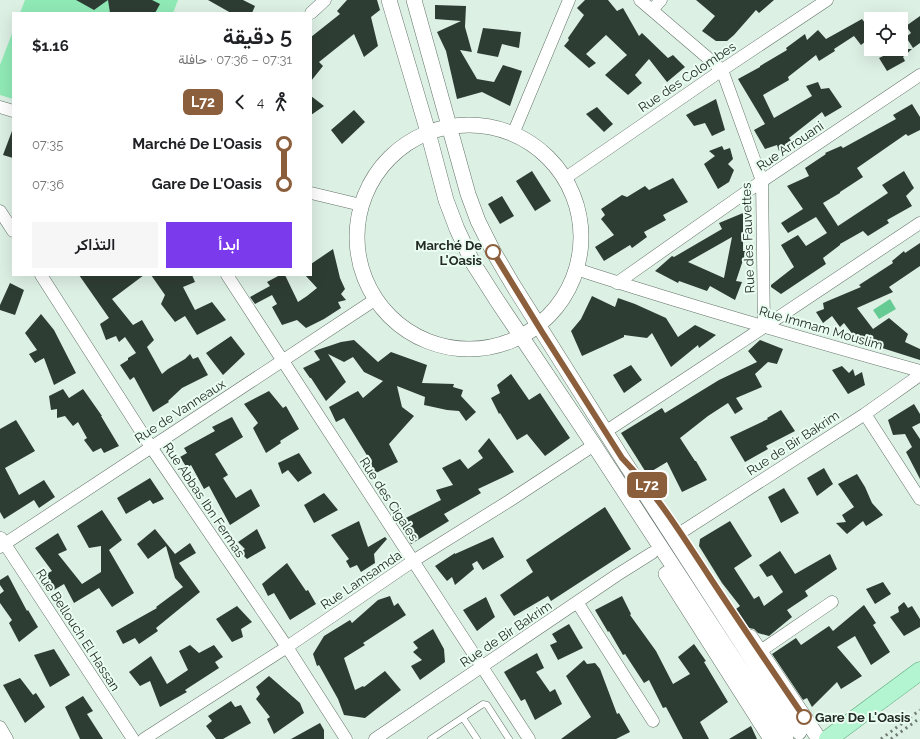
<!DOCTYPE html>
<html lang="ar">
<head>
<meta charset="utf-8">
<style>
	:root { --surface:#fff; --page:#f6f6f6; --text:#202124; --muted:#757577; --accent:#7c3aed }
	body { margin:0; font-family:Raleway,Vazirmatn,sans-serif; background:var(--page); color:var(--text); direction:rtl; height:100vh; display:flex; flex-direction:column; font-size:15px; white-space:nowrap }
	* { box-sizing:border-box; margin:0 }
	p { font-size:13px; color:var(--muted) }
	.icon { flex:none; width:22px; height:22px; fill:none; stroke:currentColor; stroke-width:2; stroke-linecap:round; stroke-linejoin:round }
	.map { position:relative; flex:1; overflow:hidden; direction:ltr }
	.sheet { position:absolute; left:12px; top:12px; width:300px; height:264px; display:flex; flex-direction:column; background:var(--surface); border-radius:0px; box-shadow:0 4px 16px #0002; direction:rtl }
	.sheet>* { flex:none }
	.badge { padding:0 8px; border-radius:6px; font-size:14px; line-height:26px }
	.fabs { position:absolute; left:864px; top:12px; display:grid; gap:8px }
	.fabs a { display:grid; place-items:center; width:44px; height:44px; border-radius:0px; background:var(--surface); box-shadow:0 4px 16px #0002; font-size:20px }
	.map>.badge { position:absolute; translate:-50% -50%; box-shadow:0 0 0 2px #fff }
	.legs { display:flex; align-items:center; gap:6px; height:44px; padding:0 20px; font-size:13px }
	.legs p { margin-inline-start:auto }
	.head { display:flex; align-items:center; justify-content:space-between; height:68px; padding:0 20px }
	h1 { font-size:22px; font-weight:600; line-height:30px }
	.button { display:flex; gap:8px; margin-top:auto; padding:8px 20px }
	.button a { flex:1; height:46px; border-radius:0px; background:var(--accent); color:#fff; font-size:16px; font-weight:600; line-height:46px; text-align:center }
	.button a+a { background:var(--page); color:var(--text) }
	ul { padding:0 20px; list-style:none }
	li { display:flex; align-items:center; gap:14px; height:40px; font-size:15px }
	li i { display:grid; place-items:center; width:6px; height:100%; margin:0 5px; background:currentColor }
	li i::after { content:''; width:10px; height:10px; margin:-5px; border:3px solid; border-radius:50%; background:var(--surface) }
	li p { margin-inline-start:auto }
	li:first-child i { background:linear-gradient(#0000 50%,currentColor 0) }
	li:last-child i { background:linear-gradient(currentColor 50%,#0000 0) }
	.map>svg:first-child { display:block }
</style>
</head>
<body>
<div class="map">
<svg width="920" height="739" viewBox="0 0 920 739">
	<rect width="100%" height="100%" fill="#ddf0e4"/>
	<path fill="#90eab6" d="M 25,0 L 178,0 L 173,13 L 20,13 Z
		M 13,31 L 13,99 L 0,95 L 0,65 Z"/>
	<path fill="#66ca93" d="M 890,299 L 896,309 L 879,319 L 873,310 Z"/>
	<path fill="#2e3d34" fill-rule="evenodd" d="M 76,0 L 108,0 L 94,10 Z
		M 108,0 L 152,0 L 160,4 L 155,13 L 146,13 L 144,12 L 141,13 L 110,13 Z
		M 208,0 L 243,0 L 255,6 L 252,13 L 231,13 Z
		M 347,0 L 377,0 L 380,10 L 371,17 L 378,46 L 364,57 L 354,34 L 319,62 L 323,66 L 311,81 L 311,37 L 340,14 L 337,11 Z
		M 585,0 L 608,0 L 617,11 L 623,8 L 639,36 L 642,33 L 668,58 L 673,55 L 685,67 L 667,82 L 649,59 L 635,75 L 642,83 L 628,95 L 605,75 L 627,55 L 606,35 L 586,54 L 596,63 L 589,68 L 564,46 L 569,40 L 568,38 L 584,15 L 577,8 Z
		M 696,0 L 774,0 L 759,13 L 756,10 L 734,35 L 727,41 L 716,41 L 702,31 L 715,16 Z
		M 435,5 L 466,6 L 465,27 L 472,52 L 460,50 L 477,79 L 494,82 L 503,65 L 522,71 L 510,106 L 482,92 L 457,99 L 446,51 L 437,32 L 461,21 L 435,19 Z
		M 920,16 L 920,43 L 913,48 L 906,37 L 911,33 L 906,26 Z
		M 862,19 L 871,31 L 871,37 L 861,45 L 854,36 L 834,49 L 835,51 L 819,61 L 816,55 L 788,77 L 789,80 L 763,95 L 774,118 L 812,96 L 806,86 L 818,82 L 821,89 L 829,88 L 842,107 L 825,117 L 822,112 L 789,138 L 792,142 L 779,151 L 777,145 L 765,149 L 754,130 L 765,124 L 738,79 L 760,67 L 760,66 L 787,50 L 786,48 L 805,34 L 807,40 L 818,30 L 826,39 Z
		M 483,28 L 521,32 L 519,48 L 502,44 L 498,57 L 477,53 Z
		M 898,49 L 912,49 L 903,57 L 905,61 L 887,71 L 879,58 Z
		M 311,96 L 324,106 L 311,115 Z
		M 716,99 L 725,130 L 712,136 L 705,123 L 694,126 L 686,115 Z
		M 912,104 L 920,117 L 920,130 L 908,136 L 906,134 L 857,168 L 863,177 L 840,192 L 840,193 L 823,203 L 838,226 L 888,193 L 882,185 L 904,171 L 914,188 L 906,196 L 912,206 L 887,220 L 889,223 L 868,236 L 863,231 L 840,244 L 840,245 L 823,258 L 826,264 L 781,294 L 771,287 L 771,285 L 794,267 L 781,245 L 798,235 L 806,246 L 827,233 L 816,217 L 788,233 L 781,223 L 803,209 L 787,186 L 809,176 L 805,168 L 826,154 L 825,153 L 841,146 L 843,148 L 896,119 L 893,115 Z
		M 597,107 L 613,124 L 604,132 L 586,114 Z
		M 354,110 L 365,122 L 342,144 L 331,130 Z
		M 12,131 L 13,131 L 13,158 L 3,155 Z
		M 722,146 L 724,150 L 730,148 L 733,159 L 728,164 L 734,170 L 729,182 L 718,189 L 704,164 L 715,156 L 709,151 Z
		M 532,171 L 551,201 L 535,211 L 516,181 Z
		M 673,178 L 688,202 L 663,215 L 666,220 L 644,232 L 647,237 L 632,248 L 630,245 L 604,261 L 595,247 L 614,235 L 601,219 L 605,215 L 601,209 L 622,195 L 627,197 L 645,186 L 649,190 Z
		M 502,196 L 514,216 L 500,224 L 488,204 Z
		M 743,213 L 743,251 L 746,251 L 736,281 L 742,282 L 735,300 L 710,286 L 707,291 L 679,281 L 678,283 L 655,271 L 672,256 L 674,257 L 722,229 L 719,223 ZM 732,237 L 724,278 L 688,262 Z
		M 920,243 L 920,266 L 889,287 L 893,292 L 857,308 L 873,329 L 889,318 L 908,334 L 905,342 L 920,349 L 920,360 L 857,340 L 844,323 L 840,327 L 832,316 L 823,323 L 816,312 L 824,309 L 823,303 L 861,287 L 859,285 L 893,263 L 892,261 L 904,251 L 905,253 Z
		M 333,249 L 340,278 L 345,289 L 341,294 L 346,300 L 338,302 L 341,308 L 324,319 L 306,328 L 297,320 L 282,325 L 272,307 L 277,304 L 272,295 L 255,304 L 250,297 L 270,286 L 267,282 L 280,275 L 285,275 L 298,302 L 307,296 L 317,288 L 305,275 L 311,275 L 311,264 Z
		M 79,275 L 144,275 L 112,299 L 133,325 L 142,320 L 154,340 L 147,347 L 162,374 L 168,369 L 185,359 L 190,354 L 193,359 L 198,357 L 208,375 L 182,388 L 168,401 L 169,402 L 153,412 L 134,377 L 130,380 L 120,365 L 128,360 L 128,358 L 136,353 L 125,337 L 119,342 L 116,336 L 106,340 L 100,324 L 109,318 Z
		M 151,275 L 192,275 L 195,282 L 183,287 L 195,310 L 212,302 L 226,320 L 197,335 L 185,316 L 175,322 L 161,304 L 165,295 Z
		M 10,283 L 24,290 L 15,315 L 0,310 L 0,305 Z
		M 592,296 L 615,307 L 618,298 L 635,304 L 666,318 L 678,337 L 695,325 L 716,335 L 699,348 L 698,345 L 671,367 L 652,333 L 647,338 L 624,335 L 624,337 L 582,356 L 571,331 L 581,319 Z
		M 41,314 L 54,330 L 76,373 L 54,385 L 44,358 L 35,363 L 29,354 L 37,350 L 25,333 Z
		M 231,336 L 245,354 L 223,375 L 206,353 Z
		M 354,340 L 378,362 L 391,352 L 427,365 L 422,383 L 454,384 L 453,387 L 463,390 L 461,396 L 476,412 L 466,421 L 459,411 L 447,410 L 424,405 L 425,397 L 397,386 L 402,407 L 414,416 L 389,444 L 398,462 L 374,474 L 366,458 L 368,457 L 344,418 L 336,422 L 329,407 L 358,391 L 363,398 L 383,381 L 364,372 L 353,357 L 344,362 L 328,354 L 346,382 L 326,401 L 311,378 L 310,378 L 303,368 L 320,360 L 314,351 L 341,342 Z
		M 760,340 L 783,349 L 777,364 L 768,362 L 755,374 L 762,387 L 736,398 L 743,409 L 735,414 L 728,403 L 708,416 L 680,438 L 695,461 L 696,461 L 707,480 L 682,492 L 667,462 L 647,474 L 621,433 L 662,408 L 665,413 L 719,380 L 757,362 L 748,351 Z
		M 631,365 L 642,380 L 624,393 L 613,375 Z
		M 842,366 L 849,373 L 853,369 L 855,376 L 862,372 L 865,385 L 848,394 L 832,370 Z
		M 511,374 L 529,400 L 540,393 L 570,438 L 545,456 L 527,434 L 517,440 L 500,413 L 499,414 L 491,398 L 500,393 L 497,385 Z
		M 63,389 L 69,398 L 83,389 L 102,416 L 101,416 L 119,446 L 104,453 L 101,448 L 93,452 L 84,440 L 87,438 L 78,422 L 73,426 L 65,416 L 57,418 L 57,409 L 51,410 L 49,396 Z
		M 269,391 L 283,408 L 286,406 L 299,429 L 280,441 L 281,443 L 266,453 L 253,428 L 258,423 L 244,404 Z
		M 914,404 L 920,414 L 920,423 L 912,427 L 920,439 L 920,479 L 906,452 L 912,447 L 905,434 L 893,435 L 888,420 Z
		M 781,410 L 795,431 L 766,446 L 768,449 L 745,462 L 730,437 L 768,419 L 767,418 Z
		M 232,417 L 243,437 L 215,454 L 228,475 L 223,478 L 236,498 L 251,489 L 260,506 L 230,525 L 209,486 L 204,489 L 191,465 L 187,468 L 180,457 L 187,453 L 184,448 L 215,431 L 212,427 Z
		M 16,420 L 35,451 L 5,468 L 19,495 L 44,480 L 55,497 L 39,508 L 34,500 L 4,519 L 0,512 L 0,429 Z
		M 489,438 L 514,472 L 478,489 L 481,493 L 444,514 L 449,521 L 411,544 L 398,522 L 441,500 L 436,490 L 453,485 L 442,468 L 460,459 L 468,469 L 483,458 L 478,451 Z
		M 299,453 L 312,473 L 298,482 L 288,470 L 282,474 L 278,463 Z
		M 824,468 L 833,484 L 817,496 L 807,478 Z
		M 857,474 L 865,487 L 872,503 L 883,515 L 866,526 L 863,521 L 847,534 L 836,523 L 846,522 L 842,515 L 854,507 L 838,484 Z
		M 150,478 L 164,499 L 153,504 L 150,500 L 126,514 L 117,498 Z
		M 784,488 L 799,513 L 781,523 L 768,497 Z
		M 324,493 L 338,510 L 314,523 L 304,505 Z
		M 605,507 L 631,549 L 551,601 L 548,596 L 514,616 L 500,595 L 533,572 L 526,560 Z
		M 102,510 L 122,540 L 109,550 L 134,593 L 112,607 L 99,588 L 74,603 L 64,584 L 54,590 L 44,575 L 52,571 L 35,548 L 58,533 L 67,550 L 58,554 L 82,584 L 101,572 L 101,546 L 89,548 L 77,526 Z
		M 359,521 L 368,547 L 385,537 L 387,539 L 374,554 L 375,563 L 361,572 L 357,565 L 350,568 L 346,561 L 349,559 L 331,535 Z
		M 730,521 L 752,556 L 734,568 L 754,599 L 759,596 L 764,606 L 783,592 L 772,575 L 767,577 L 759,565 L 780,551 L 795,574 L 830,554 L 837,569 L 805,591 L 808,596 L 787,610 L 792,617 L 769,636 L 758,633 L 754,629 L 749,628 L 736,609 L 740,606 L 722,583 L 699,546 L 700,539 Z
		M 155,529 L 175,554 L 190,543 L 196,553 L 179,563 L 200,592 L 156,628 L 158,631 L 139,644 L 135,638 L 123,644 L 116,631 L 157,608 L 156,607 L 183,587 L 175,578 L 166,546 L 148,559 L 137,544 Z
		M 257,529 L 266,548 L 247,559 L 240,552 L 245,549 L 238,542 Z
		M 493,537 L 504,557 L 483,570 L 477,561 L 472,564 L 474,569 L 455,585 L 452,577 L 447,581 L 435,566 L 455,553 L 455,554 Z
		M 287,563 L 306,591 L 308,590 L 316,604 L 290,620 L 274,593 L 268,596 L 262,584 Z
		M 8,575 L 27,611 L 28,610 L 38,627 L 19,642 L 9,623 L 12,620 L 0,603 L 0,594 L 4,591 L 0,585 L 0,580 Z
		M 883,582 L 891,594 L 875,604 L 866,589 Z
		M 390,596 L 394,606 L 398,603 L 406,615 L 363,643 L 365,645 L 344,658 L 355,690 L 363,686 L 364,687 L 385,671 L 401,690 L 379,707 L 365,718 L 344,715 L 338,699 L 319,665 L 317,666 L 313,654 L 324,636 L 350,620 L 352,623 L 378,600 Z
		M 622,596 L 631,614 L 630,615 L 656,651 L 673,684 L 690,674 L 678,657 L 694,644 L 706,661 L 704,662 L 728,702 L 700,722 L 709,739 L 683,739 L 666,707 L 663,708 L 649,680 L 644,683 L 625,654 L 623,655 L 609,631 L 608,632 L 595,610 Z
		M 486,597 L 495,617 L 477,631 L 463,610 Z
		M 904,602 L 908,608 L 912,606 L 920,619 L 920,627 L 904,636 L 890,617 L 899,612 L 898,607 Z
		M 864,605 L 876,623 L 873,625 L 890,652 L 871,665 L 855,636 L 837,647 L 862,676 L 841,689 L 837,682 L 812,707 L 807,698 L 803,700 L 772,654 L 796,638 L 801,645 L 829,626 L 833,631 Z
		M 237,606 L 252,622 L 241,629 L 243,637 L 232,642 L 216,619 Z
		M 569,624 L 583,648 L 558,660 L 550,645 L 557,642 L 552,634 Z
		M 433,629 L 444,649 L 445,662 L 420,680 L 411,666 L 422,660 L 413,652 L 418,648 L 413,642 Z
		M 190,645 L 199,653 L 214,645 L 223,657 L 215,662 L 219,668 L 185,690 L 187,692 L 160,707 L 150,681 L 140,686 L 129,672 L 151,656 L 167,684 L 188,670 L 179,651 Z
		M 54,649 L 70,675 L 50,687 L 34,655 Z
		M 537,653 L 544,668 L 536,672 L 550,692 L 555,689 L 562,704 L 535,720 L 525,699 L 521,701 L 504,672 Z
		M 584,660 L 587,664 L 595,663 L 600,669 L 617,714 L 619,713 L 630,732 L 616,739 L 561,739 L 591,717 L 575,691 L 566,676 Z
		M 269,676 L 300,703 L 304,713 L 274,734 L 267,719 L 270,717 L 256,699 L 260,694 L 256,687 Z
		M 20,678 L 33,695 L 36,693 L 45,707 L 25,723 L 3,685 Z
		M 83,696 L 93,711 L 87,714 L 103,739 L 80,739 L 65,707 Z
		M 231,701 L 235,707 L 241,705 L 251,723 L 223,739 L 216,739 L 206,726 L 212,721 L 208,716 Z
		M 320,723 L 324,730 L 324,739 L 291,739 Z
		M 751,726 L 757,739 L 729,739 Z"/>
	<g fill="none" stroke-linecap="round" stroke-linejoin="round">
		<defs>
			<path id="service" d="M 463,718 L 477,739
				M 431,739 L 483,704 L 487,705 L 509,739"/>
			<path id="minor" d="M 652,10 L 661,0
				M 311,13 L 325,0
				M 0,107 L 13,111
				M 513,134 L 569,0
				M 564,179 L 722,70 L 827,0
				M 311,193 L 361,205
				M 0,211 L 13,231
				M 576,269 C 690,306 805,339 920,371
				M 41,275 L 151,447 L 287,647 L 346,739
				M 227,275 L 529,739
				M 617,283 L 762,181 L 920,75
				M 764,327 L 920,223
				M 865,414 L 920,499
				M 605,432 L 764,327 L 762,181 L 722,70 L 640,0
				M 680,533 L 865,414 L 920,375
				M 1,538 L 133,739
				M 0,547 L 376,299
				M 577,602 L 653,721
				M 759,652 L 832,602
				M 0,727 L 7,739
				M 144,739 L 287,647 L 413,561 L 509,501 L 594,445
				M 375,739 L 617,575 L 652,553"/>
			<path id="tertiary" d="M 389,0 L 428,132 L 446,200 L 457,229 L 473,263 L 496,299 L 594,445 L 786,739
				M 414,0 L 468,194 L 478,221 L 493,251 L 513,285 L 622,458 L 799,732
				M357 237a112 112 0 1 1 224 0a112 112 0 1 1-224 0Z
				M 666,574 L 771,739
				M 750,637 L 819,739"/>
			<path id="primary" d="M 828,739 L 920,671"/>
		</defs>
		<use href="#service" stroke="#637369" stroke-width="7"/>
		<use href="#minor" stroke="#637369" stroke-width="13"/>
		<use href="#tertiary" stroke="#637369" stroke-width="16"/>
		<use href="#primary" stroke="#5eaa7f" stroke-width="19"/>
		<use href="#service" stroke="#fff" stroke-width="6"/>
		<use href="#minor" stroke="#fff" stroke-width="12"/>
		<use href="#tertiary" stroke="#fff" stroke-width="15"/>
		<use href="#primary" stroke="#b2f5d0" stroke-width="18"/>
		<path stroke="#6e7a72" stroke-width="3" stroke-dasharray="2 4" stroke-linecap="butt" d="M 881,739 L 920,710
			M 891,739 L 920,718"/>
	</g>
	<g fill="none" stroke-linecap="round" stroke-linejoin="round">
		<defs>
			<path id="line-1" d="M 493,252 L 542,332 L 622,458 C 656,493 682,535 709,576 C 740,623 772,670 804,717"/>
		</defs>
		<use href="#line-1" stroke="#fff" stroke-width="9"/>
		<use href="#line-1" stroke="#8b5e3c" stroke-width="6"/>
	</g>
	<g fill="#fff" stroke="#8b5e3c" stroke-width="2">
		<circle cx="493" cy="252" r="7"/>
		<circle cx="804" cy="717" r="7"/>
	</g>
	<g text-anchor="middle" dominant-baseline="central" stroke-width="4" stroke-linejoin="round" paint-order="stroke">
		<g font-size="13" fill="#232a25" stroke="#eafdf1">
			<text transform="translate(687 77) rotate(-34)">Rue des Colombes</text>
			<text transform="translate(790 146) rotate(-34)">Rue Arrouani</text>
			<text transform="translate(748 238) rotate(-92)">Rue des Fauvettes</text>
			<text transform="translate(821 328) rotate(16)">Rue Immam Mouslim</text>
			<text transform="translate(180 411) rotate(-33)">Rue de Vanneaux</text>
			<text transform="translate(793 443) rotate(-33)">Rue de Bir Bakrim</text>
			<text transform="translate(389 499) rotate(57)">Rue des Cigales</text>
			<text transform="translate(204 500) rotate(56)">Rue Abbas Ibn Fermas</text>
			<text transform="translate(361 580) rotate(-34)">Rue Lamsamda</text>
			<text transform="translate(78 630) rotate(57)">Rue Bellouch El Hassan</text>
			<text transform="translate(506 634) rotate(-34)">Rue de Bir Bakrim</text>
		</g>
		<g font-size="13" font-weight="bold" fill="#232a25" stroke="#eafdf1" text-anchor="end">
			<text x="482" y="245">Marché De<tspan x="482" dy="15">L'Oasis</tspan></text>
			<text x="815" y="717" text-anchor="start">Gare De L'Oasis</text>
		</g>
	</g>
</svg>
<div class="fabs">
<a><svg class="icon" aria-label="locate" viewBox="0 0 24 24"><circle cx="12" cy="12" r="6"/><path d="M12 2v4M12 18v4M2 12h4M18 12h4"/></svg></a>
</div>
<b class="badge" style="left:647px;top:485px;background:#8b5e3c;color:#fff">L72</b>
<section class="sheet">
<div class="head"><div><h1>5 دقيقة</h1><p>07:31 – 07:36 · حافلة</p></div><b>$1.16</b></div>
<div class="legs"><svg class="icon" aria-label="walk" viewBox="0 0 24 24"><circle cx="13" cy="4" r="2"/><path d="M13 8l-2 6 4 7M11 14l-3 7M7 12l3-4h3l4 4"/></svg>4<svg class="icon" aria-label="back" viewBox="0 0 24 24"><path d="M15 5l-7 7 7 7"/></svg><b class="badge" style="background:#8b5e3c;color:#fff">L72</b></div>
<ul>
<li><i style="color:#8b5e3c"></i><b>Marché De L'Oasis</b><p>07:35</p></li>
<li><i style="color:#8b5e3c"></i><b>Gare De L'Oasis</b><p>07:36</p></li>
</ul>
<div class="button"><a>ابدأ</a><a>التذاكر</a></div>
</section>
</div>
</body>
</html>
